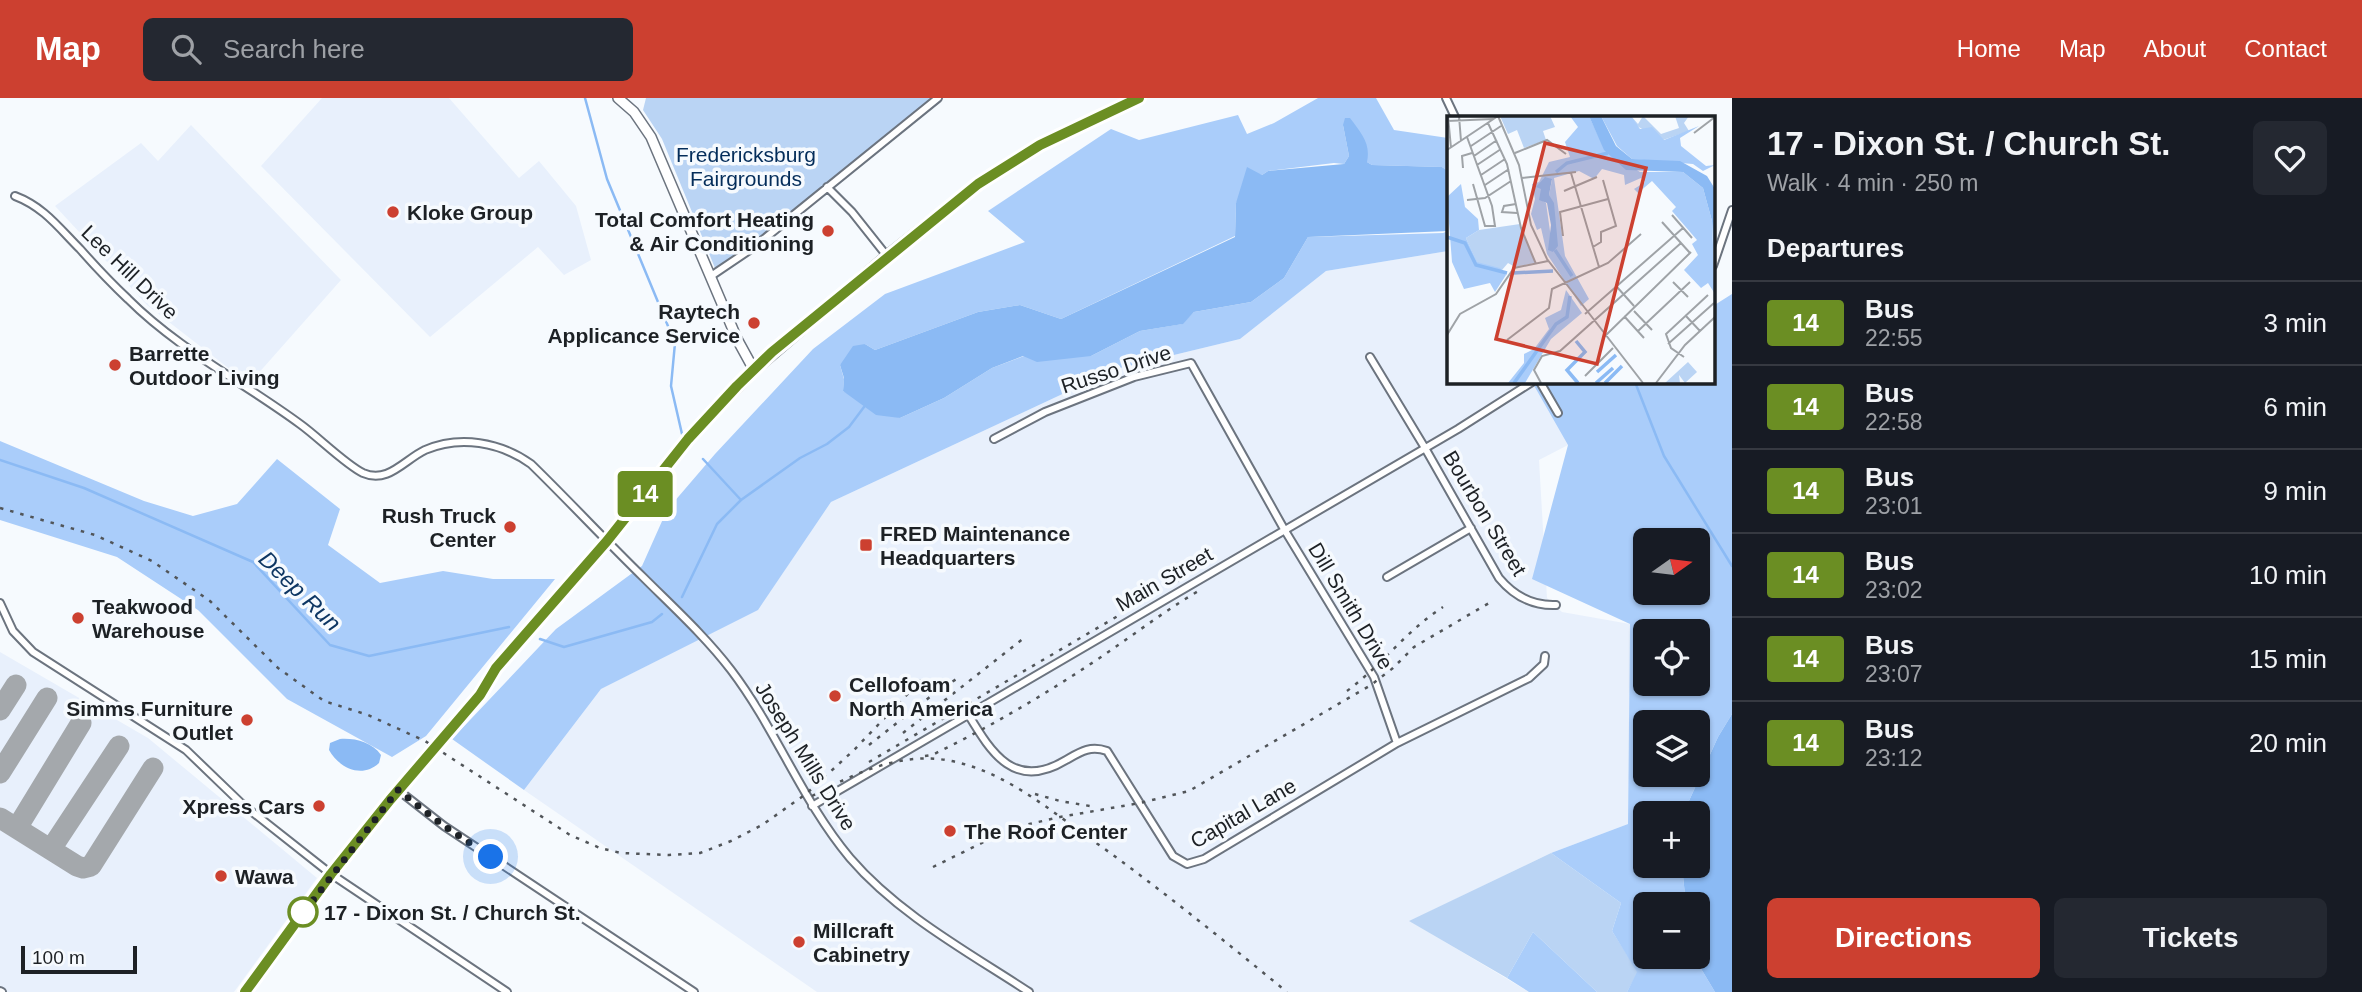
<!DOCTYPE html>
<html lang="en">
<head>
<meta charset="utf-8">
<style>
	:root { --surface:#171b24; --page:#242831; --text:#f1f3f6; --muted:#9ea1a6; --line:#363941; --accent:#cc4030 }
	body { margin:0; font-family:Arial,sans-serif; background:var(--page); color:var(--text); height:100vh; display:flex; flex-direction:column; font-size:26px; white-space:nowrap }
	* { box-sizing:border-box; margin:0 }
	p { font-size:23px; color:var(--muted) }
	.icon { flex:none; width:38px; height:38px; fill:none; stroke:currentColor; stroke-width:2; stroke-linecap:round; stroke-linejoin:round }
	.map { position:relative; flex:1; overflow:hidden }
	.details { display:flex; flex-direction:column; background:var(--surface); width:630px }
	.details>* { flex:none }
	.badge { padding:0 14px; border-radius:5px; font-size:24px; line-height:46px }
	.needle { width:46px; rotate:76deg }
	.buttons { position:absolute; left:1633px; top:430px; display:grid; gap:14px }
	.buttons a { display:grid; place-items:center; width:77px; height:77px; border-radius:10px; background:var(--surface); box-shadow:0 2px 5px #0004; font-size:35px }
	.scale { position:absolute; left:21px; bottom:18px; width:116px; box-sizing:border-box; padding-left:7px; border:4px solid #1d2125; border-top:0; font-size:19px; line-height:24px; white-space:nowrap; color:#1d2125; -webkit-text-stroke:5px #f6fafe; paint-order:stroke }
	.you { position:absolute; width:35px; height:35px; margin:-18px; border:5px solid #fff; border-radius:50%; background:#1a73e8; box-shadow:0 0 0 10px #1a73e833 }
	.map>.badge { position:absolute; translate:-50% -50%; box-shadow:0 0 0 4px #fff }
	h2 { padding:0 35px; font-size:26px; line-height:63px }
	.round { display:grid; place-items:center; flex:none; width:74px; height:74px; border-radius:10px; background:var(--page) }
	.summary { display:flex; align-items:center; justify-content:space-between; height:119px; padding:0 35px }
	h1 { font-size:33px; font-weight:800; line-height:52px }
	.primary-button { display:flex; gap:14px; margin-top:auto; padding:14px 35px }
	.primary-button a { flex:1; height:80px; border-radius:10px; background:var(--accent); color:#fff; font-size:28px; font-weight:800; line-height:80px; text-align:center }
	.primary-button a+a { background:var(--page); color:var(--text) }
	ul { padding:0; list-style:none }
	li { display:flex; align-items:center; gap:21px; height:84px; padding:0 35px; border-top:2px solid var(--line) }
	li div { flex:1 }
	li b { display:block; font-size:26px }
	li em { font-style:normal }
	li .badge { min-width:77px; font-weight:700; text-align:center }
	header { display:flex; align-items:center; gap:42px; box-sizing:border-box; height:98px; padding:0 35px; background:var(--accent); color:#fff }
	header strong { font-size:33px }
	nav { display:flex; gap:38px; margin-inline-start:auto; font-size:24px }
	.search { width:490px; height:63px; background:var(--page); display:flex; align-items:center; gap:18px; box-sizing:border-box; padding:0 24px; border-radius:10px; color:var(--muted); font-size:26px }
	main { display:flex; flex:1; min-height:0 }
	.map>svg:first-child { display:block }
</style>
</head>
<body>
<header>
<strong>Map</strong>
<div class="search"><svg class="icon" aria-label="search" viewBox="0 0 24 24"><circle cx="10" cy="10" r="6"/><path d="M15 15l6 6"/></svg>Search here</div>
<nav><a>Home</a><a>Map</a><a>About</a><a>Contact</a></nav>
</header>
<main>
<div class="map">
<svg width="1732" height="894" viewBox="0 0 1732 894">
	<rect width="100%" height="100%" fill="#f6fafe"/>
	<path fill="#e8f0fc" d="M 322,0 L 449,0 L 519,80 L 539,63 L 576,108 L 591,162 L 564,177 L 538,149 L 430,239 L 261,68 Z
		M 191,27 L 341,182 L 249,286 L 147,207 L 55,108 L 141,45 L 158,63 Z
		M 1448,153 L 1448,284 L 1558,284 L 1568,347 L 1539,362 L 1547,500 L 1562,514 L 1630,526 L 1628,726 L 1551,755 L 1410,823 L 1529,894 L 817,894 L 524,692 L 601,591 L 758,511 L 831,404 L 1116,271 L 1240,241 L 1326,173 Z
		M 0,554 L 148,640 L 317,780 L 234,894 L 0,894 Z"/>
	<path fill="#bad4f4" d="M 646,0 L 938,0 L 739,161 L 715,170 L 662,41 L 643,12 Z
		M 1551,755 L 1621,805 L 1612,833 L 1638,874 L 1627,894 L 1597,894 L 1533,834 L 1507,880 L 1409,823 Z"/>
	<path fill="#aacdfa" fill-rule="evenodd" d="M 1318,0 L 1376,0 L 1394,32 L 1448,40 L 1448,73 L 1442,69 L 1372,67 L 1367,64 L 1343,27 L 1349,58 L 1344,66 L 1334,65 L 1268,73 L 1262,77 L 1256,76 L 1236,105 L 1235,138 L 1061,221 L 1020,207 L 978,214 L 875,252 L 865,246 L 840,267 L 844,281 L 843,293 L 900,320 L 944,300 L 992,270 L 1024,258 L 1091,258 L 1140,233 L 1182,226 L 1194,214 L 1251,204 L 1284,180 L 1308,139 L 1443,135 L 1448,133 L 1448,112 L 1448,153 L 1326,173 L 1240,241 L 1116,271 L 831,404 L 758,512 L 601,591 L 524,692 L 452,641 L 556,531 L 642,468 L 667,412 L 715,356 L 813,251 L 885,196 L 1025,144 L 988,113 L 1111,31 L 1139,42 L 1238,17 L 1247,36 L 1274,25 Z
		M 1732,196 L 1732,616 L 1718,639 L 1683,716 L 1645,716 L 1645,768 L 1682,768 L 1686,807 L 1645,807 L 1645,859 L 1694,859 L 1715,894 L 1627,894 L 1637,874 L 1612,833 L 1621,805 L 1551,755 L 1628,726 L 1630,526 L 1532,481 L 1568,347 L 1532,284 L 1713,284 L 1713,208 ZM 1645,443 L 1698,443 L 1698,495 L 1645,495 ZM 1645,534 L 1698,534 L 1698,586 L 1645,586 ZM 1645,625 L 1698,625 L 1698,677 L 1645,677 Z
		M 0,343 L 144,403 L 193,418 L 237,406 L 277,361 L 340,411 L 328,447 L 380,485 L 443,473 L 493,481 L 555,481 L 426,638 L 392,659 L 287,601 L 198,512 L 117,459 L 0,422 Z
		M 1533,834 L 1597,894 L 1529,894 L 1507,880 Z"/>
	<path fill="#8bbaf4" d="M 1345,20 L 1350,20 C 1361,35 1371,45 1367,64 L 1372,67 L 1442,69 L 1448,73 L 1448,133 L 1308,139 L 1284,180 L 1251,204 L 1194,214 L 1183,226 L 1140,233 L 1091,258 L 1037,264 L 1023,258 L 992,270 L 944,300 L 900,320 L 876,317 L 843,293 L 844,280 L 840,267 L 853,248 L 865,246 L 875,252 L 978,214 L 1020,207 L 1061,221 L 1235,139 L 1236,105 L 1247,69 L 1262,77 L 1268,73 L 1344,66 L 1349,58 L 1343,27 Z
		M 1732,616 L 1732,894 L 1715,894 L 1694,859 L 1698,859 L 1698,807 L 1686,807 L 1682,768 L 1698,768 L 1698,716 L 1683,716 L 1718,639 Z
		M 340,641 C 355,640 372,644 381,657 L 379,665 C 362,681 339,670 329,652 L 330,645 Z"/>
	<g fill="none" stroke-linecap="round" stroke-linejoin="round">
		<path stroke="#8bbaf4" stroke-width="2.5" d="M 585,0 L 607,81 L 675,245 L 671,288 L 682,336
			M 1635,284 L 1664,358 L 1732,468
			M 703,361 L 741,402
			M 0,362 L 84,390 L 253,464 L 330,547 L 369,558 L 509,529
			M 682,499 L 717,426 L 741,402 L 800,360 L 827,346 L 849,329 L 864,309
			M 540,541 L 564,549 L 652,524 L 662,516"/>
		<path stroke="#a4a8ac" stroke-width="21" d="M 0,612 L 16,587
			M 0,675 L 47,600
			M 0,720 L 77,768 L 83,770 L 91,768 L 153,670
			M 17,730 L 81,625
			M 51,751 L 119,648"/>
		<defs>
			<path id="minor" d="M 1446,0 L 1455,19
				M 827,89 L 852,114 L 887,158
				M 15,98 C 44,109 59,130 80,151 C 95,168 111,185 128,201 C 178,251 243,284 300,326 C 317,338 346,367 363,375 C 388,386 404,362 425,352 C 460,337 500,344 531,366 C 569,403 605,442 643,479 C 673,509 705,538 731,572 C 776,631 802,703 850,760 C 898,816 968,854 1029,894
				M 1713,168 L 1732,112
				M 711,178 L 754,149 L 938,0
				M 1370,259 L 1425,350 L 1499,480 C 1514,498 1533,508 1556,507
				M 1540,284 L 1558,315
				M 994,341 L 1045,314 L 1134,279 L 1191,265 L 1284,431 L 1374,579 L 1397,645
				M 1387,479 L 1471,430
				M 0,505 L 13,533 L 33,554 L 186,652 L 241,705 L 331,776 L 507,894
				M 968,616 C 992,656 1015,693 1066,662 C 1080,654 1090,647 1107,653 L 1173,758 L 1187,766 L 1204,761 L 1397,645 L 1529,580 L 1544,566 L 1545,558
				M 398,692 L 444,728 L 694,894
				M 812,708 L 1458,331 L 1532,284
				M 0,893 L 2,894"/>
			<path id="secondary" d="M 618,0 L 634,14 L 651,39 L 737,241 L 754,272"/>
			<path id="primary" d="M 245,894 L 345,758 L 398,692 L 480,597 L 496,570 L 607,443 L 688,341 L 754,272 L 887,158 L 978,86 L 1040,47 L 1138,0"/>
		</defs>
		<use href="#minor" stroke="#6c747f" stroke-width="10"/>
		<use href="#secondary" stroke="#6c747f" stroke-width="12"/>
		<use href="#primary" stroke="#6c747f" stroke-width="13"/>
		<use href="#minor" stroke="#fff" stroke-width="6"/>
		<use href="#secondary" stroke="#fff" stroke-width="9"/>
		<use href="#primary" stroke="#fff" stroke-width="10"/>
		<path stroke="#515559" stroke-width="2.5" stroke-dasharray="3.5 7" stroke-linecap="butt" d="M 0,410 L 95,437 L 152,463 L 210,503 L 278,570 L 324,603 L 368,617 L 425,643 L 570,737 L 600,750 L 621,755 L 669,757 L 700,755 L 731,743 L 762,727 L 806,696 L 854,652 L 921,582
			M 1347,593 C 1382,567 1407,532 1443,509
			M 903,635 L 1024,540
			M 869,647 L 935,595 L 961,578
			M 925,658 L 932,657 C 986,631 1039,600 1089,567 C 1127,542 1161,515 1200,492
			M 869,664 L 1186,478
			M 1035,696 L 1060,703 L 1096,709
			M 812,698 C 852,677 892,657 938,661 C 996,667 1043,707 1088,739 C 1157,788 1222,841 1287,894
			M 933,769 L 1012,730 L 1060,719 L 1140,705 L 1189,693 L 1371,587 L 1393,570 L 1414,549 L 1489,505"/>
	</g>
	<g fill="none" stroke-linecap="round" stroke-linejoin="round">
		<defs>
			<path id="line" d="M 245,894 L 331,776 L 390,702 L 480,597 L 496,570 L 607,443 L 688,341 L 737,288 L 772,254 L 978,86 L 1040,47 L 1139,0"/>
		</defs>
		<use href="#line" stroke="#fff" stroke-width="16"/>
		<use href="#line" stroke="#6b8e23" stroke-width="10"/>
		<path stroke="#1d2125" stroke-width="7" stroke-dasharray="0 12.6" d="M 303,814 L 297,823 L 398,692 L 444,728 L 491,759"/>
	</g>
	<g fill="#cc4030" stroke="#f6fafe" stroke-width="2.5">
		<circle cx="393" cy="114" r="7"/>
		<circle cx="828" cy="133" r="7"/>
		<circle cx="754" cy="225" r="7"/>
		<circle cx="115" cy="267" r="7"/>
		<circle cx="510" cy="429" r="7"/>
		<rect x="859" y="440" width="14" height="14" rx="3.5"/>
		<circle cx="78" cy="520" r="7"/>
		<circle cx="835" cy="598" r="7"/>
		<circle cx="247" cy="622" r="7"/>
		<circle cx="319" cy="708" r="7"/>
		<circle cx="950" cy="733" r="7"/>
		<circle cx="221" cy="778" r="7"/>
		<circle cx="799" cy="844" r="7"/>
	</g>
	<circle fill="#fff" stroke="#6b8e23" stroke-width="3.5" cx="303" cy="814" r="14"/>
	<g text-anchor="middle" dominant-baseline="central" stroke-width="7" stroke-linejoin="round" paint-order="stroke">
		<g font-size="21" fill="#042d5a" stroke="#f6fafe">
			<text x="746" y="56">Fredericksburg<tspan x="746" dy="24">Fairgrounds</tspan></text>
		</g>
		<g font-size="21" font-weight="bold" fill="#1d2125" stroke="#f6fafe" text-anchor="start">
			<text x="407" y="114">Kloke Group</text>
			<text x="814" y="121" text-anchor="end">Total Comfort Heating<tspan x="814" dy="24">&amp; Air Conditioning</tspan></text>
			<text x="740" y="213" text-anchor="end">Raytech<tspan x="740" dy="24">Applicance Service</tspan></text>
			<text x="129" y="255">Barrette<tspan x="129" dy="24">Outdoor Living</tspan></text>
			<text x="496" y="417" text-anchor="end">Rush Truck<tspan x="496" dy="24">Center</tspan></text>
			<text x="880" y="435">FRED Maintenance<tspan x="880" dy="24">Headquarters</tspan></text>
			<text x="92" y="508">Teakwood<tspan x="92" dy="24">Warehouse</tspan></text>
			<text x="849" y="586">Cellofoam<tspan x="849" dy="24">North America</tspan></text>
			<text x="233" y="610" text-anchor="end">Simms Furniture<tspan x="233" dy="24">Outlet</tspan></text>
			<text x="305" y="708" text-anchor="end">Xpress Cars</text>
			<text x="964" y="733">The Roof Center</text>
			<text x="235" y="778">Wawa</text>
			<text x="813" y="832">Millcraft<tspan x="813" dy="24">Cabinetry</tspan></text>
		</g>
		<g font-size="21" fill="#1d2125" stroke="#f6fafe">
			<text transform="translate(130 174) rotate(44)">Lee Hill Drive</text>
			<text transform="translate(1116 271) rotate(-18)">Russo Drive</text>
			<text transform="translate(1485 415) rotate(59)">Bourbon Street</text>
			<text transform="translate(1164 481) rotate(-30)">Main Street</text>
			<text transform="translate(1351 508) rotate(59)">Dill Smith Drive</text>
			<text transform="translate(806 658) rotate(58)">Joseph Mills Drive</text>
			<text transform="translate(1243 715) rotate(-30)">Capital Lane</text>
		</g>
		<g font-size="21" font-weight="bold" fill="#1d2125" stroke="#f6fafe" text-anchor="start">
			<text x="324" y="814">17 - Dixon St. / Church St.</text>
		</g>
		<g font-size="23" font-style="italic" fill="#0d3663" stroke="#f6fafe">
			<text transform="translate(300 493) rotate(44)">Deep Run</text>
		</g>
	</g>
	<g transform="translate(1447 18)">
		<rect width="268" height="268" fill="#f6fafe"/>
		<path d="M 53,0 L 103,0 L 108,11 L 96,15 L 99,24 L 77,32 L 70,14 L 61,18 ZM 184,0 L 191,8 L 196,0 L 214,18 L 232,12 L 228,0 L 242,0 L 237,7 L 242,15 L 216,24 L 186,8 ZM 73,108 L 88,147 L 68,151 L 61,147 L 55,154 L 30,147 L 19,122 L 32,114 ZM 241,246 L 250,256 L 238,267 L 232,259 L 233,267 L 218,267 Z" fill="#bad4f4"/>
		<path d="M 123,0 L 142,0 L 158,34 L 193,56 L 236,56 L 256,72 L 265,105 L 268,178 L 261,167 L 254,172 L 237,154 L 251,139 L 245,128 L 250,124 L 225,95 L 229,91 L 205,65 L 191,77 L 187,73 L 198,66 L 194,62 L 178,69 L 177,59 L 155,53 L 147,63 L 132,55 L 107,62 L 118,140 L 142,183 L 134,190 L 100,138 L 94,112 L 90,114 L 84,98 L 88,83 L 85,68 L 92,66 L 102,46 L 123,41 L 118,26 L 131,11 ZM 97,62 L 105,64 L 102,79 L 110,125 L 106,136 L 99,87 L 93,83 ZM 154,0 L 184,0 L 193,13 L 205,11 L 217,24 L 252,10 L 233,22 L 234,30 L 259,50 L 268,49 L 256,55 L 246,48 L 185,43 L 170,30 ZM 14,68 L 18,91 L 31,103 L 32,114 L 19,122 L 30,146 L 53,152 L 59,159 L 48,176 L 43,167 L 17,173 L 5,146 L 0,81 ZM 119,174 L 135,197 L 104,223 L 78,267 L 61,267 L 77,247 L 77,238 L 87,233 L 102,213 L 98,202 L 114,194 Z" fill="#aacdfa" fill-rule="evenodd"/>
		<path d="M 142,0 L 154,0 L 169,30 L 185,43 L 233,45 L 260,60 L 268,73 L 268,157 L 265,105 L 256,72 L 236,56 L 179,54 L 157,34 ZM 98,61 L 105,63 L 102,79 L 107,87 L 111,130 L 106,136 L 101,134 L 104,109 L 100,87 L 92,84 L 94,73 L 89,71 Z" fill="#8bbaf4"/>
		<path fill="none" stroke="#8bbaf4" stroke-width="3.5" d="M 109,56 L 120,47 L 161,37M 0,121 L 18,127 L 29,149 L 60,157M 108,134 L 125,160M 66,157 L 106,155M 129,225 L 138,236 L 120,254 L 131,267M 150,256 L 169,239M 67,267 L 109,208 L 120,201 L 123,180M 149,267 L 166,252M 158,267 L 175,250"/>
		<path fill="none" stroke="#9fa3a7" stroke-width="2" d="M 1,0 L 4,32M 12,0 L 14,25M 51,0 L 72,49 L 84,109 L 100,143 L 196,267M 0,5 L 46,3M 41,7 L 60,48 L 74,112 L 89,148M 247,17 L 268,1M 20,21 L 45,90 L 48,110 L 38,110 L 26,68M 24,30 L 54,10M 0,34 L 51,0M 68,37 L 100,24 L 119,38M 27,40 L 50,24M 30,49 L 54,33M 16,52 L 15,40 L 25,37M 124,57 L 152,151M 34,59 L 58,43M 75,62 L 129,56M 38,69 L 62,53M 117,75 L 150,61M 20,84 L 38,82 L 64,65M 69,88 L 57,90 L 55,96 L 70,97M 225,99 L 245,122M 215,106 L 243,137M 116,120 L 113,96 L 161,83M 146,131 L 154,126 L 154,116 L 169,110 L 156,64M 226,166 L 241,181M 170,171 L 187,190M 187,195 L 205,214M 138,198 L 236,112M 238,199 L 253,215M 177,200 L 197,222M 191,215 L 243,166M 0,219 L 13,198 L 49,178 L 67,152 L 101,145M 157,221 L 244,136M 60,224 L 102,192 L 105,173 L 161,147 L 194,118M 221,228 L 267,187M 237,241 L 224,232 L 219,218 L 261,179M 138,260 L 166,232M 94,267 L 87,254 L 95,240 L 113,235 L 234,127M 209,267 L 238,229 L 268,201"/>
		<path fill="#cc4030" fill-opacity="0.15" stroke="#cc4030" stroke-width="3.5" d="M 98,27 L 199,52 L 150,248 L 49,223 Z"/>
		<rect width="268" height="268" fill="none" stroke="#1d2125" stroke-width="3.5"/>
	</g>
</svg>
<div class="buttons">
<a><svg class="needle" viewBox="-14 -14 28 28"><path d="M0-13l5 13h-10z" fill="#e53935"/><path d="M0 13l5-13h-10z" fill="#9ea1a6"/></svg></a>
<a><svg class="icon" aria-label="locate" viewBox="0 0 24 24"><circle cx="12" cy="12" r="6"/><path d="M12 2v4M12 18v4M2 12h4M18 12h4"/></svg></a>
<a><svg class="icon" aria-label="layers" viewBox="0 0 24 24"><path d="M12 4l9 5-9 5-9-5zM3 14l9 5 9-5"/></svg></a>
<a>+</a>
<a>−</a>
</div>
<div class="scale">100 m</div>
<div class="you" style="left:491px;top:759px"></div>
<b class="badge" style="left:645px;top:396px;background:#6b8e23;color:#fff">14</b>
</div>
<section class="details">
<div class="summary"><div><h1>17 - Dixon St. / Church St.</h1><p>Walk · 4 min · 250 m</p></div><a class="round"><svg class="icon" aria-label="heart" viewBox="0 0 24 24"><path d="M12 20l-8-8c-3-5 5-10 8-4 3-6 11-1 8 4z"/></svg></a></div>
<h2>Departures</h2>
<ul>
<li><span class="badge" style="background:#6b8e23;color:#fff">14</span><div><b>Bus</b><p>22:55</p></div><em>3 min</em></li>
<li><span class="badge" style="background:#6b8e23;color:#fff">14</span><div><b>Bus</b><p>22:58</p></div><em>6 min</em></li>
<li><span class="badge" style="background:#6b8e23;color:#fff">14</span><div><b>Bus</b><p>23:01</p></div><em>9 min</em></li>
<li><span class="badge" style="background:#6b8e23;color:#fff">14</span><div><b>Bus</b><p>23:02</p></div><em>10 min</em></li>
<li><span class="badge" style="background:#6b8e23;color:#fff">14</span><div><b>Bus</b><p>23:07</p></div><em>15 min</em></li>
<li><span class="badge" style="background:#6b8e23;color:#fff">14</span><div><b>Bus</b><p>23:12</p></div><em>20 min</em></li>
</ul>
<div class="primary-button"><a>Directions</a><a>Tickets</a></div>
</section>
</main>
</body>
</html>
